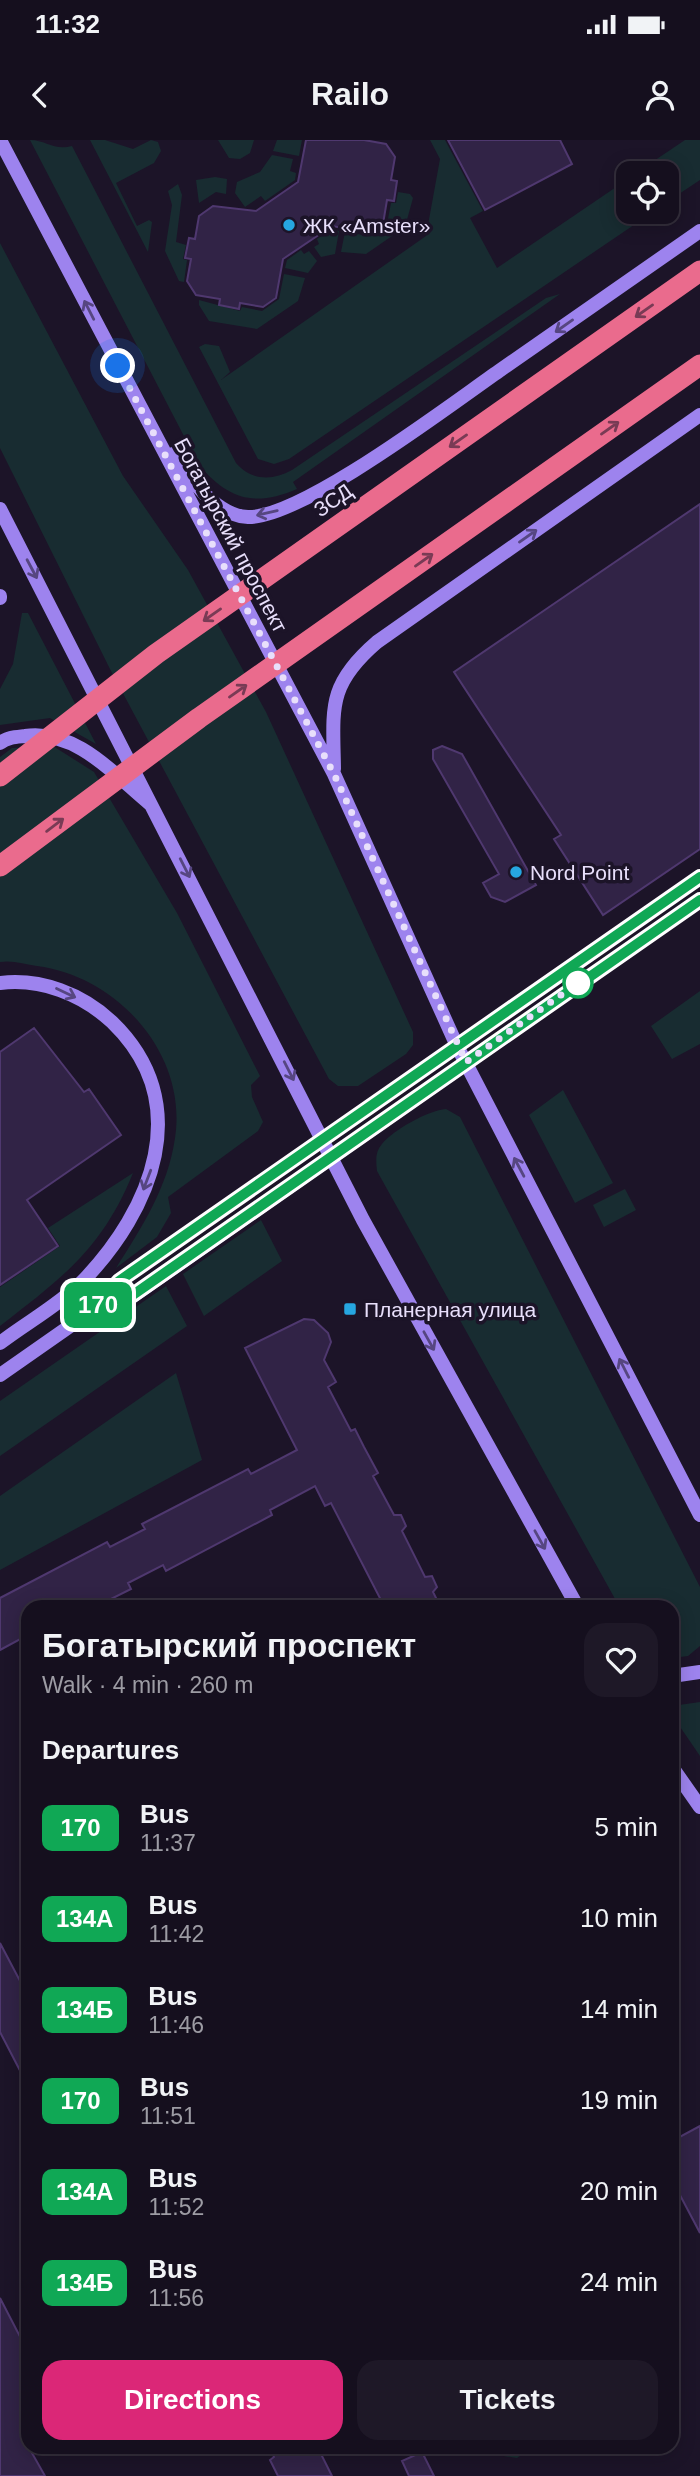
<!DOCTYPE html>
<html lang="en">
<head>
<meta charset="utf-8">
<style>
	:root { --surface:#150f1e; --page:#1e1827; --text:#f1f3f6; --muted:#9d9ca4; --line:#342f3c; --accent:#db2777 }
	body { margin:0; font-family:Helvetica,sans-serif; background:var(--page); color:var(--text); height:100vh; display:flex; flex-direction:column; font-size:26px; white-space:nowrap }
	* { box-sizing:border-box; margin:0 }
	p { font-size:23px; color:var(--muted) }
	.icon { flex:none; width:38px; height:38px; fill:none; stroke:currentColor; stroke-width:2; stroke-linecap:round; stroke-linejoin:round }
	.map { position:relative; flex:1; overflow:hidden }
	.panel { position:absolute; left:21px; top:1460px; width:658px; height:854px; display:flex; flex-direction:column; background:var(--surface); border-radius:21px; box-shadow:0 4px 18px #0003,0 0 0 2px var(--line) }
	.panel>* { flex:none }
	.badge { padding:0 14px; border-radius:10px; font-size:24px; line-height:46px }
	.tools { position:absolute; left:616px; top:21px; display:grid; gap:14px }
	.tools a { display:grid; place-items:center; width:63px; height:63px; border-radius:14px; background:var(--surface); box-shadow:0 4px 18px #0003,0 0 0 2px var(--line); font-size:35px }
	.you { position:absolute; width:35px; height:35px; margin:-18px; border:5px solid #fff; border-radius:50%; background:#1a73e8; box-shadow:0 0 0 10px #1a73e833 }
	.map>.badge { position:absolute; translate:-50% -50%; box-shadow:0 0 0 4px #fff }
	h2 { padding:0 21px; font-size:26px; line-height:63px }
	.round { display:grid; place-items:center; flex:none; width:74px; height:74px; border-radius:21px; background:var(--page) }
	.overview { display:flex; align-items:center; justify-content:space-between; height:119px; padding:0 21px }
	h1 { font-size:33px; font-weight:600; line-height:52px }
	.action { display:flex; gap:14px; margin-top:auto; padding:14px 21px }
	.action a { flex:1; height:80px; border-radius:21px; background:var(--accent); color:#fff; font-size:28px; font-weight:600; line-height:80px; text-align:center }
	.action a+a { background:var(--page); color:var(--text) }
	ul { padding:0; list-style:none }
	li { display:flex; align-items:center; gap:21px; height:91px; padding:0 21px }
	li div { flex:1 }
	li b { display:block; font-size:26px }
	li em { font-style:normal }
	li .badge { min-width:77px; font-weight:700; text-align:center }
	.status { display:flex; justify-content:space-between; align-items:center; height:49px; padding:0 35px; background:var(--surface); direction:ltr }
	.status svg { height:19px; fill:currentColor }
	header { display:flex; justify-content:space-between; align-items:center; height:91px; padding:0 21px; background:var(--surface); font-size:32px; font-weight:600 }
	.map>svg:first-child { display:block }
</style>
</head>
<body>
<div class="status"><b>11:32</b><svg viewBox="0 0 49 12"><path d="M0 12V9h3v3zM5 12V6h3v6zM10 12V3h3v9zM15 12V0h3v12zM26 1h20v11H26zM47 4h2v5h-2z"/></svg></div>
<header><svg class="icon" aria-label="back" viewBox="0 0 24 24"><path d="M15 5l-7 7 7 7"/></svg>Railo<svg class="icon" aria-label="person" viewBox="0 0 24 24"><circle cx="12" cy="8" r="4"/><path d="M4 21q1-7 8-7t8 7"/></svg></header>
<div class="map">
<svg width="700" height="2336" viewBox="0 0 700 2336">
	<rect width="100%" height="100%" fill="#1c1428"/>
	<path fill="#182c31" d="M 30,0 C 46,0 54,11 72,6 L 236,323 C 252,341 272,341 292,330 L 546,158 L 560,154 L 293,342 L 297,349 C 255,367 229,360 199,325 Z
		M 90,0 L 105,0 L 133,9 L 151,0 L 158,2 L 161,11 L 154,23 L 116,43 L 137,86 L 149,80 L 152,82 L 148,112 Z
		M 218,0 L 254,0 L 250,13 L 240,19 L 229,18 Z
		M 277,0 L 302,0 L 299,16 L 273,11 Z
		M 430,0 L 445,0 L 483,71 L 470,78 L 497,128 L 628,39 L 628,72 L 653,72 L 289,319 L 274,324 L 258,319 L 199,207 L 205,204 L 219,206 L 230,232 L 221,240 L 426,96 L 440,19 Z
		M 685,0 L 700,0 L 700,40 L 667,62 L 667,33 L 636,33 Z
		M 272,15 L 293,19 L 290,31 L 296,33 L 295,40 L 265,61 L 261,56 L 245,67 L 235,53 L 237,42 L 260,32 Z
		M 215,37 L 227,39 L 226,54 L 216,52 L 199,63 L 196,40 Z
		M 178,44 L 182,55 L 176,102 L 186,105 L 183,119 L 187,120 L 184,142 L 179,141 L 165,111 L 172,65 L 168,51 Z
		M 398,52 L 410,54 L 413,58 L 405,87 L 366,114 L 341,112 L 345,92 L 369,96 L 387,84 L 391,63 L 396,63 Z
		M 332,89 L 339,91 L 335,114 L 321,117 L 314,107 L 319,104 L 317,99 Z
		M 0,103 L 123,336 L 188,430 L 266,572 L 413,892 L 413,905 L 406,914 L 358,946 L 338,946 L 329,939 L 110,529 L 0,308 Z
		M 301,110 L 304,114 L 309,111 L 317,121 L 308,133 L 285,128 L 287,120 Z
		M 284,134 L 305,138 L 298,161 L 257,189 L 209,181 L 199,165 L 199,160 L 240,171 L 242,167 L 262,171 L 279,159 Z
		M 22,473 L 28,473 L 96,604 L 50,578 L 0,585 L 0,549 L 13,524 Z
		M 53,606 L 94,632 L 177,773 L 260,936 L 251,945 L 252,957 L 263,982 L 258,991 L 168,1057 L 171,1073 L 157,1097 L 116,1128 C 142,1087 168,1047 175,998 C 188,914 117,836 37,826 C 25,824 12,820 0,822 L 0,617 L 12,608 Z
		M 700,851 L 700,904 L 672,919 L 651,886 Z
		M 563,950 L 613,1043 L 575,1063 L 529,975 Z
		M 446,969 L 460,977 L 700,1447 L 700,1506 L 688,1516 L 672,1518 L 672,1466 L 619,1466 L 377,1031 C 376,1021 375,1012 382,1004 C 393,990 429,970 446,969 Z
		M 133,1033 C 102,1109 63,1137 0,1186 L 0,1147 L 60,1106 L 48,1088 Z
		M 625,1049 L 636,1070 L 604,1087 L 593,1065 Z
		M 261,1080 L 282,1121 L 204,1176 L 183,1134 Z
		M 166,1146 L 187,1186 L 0,1316 L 0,1261 Z
		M 176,1233 L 202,1320 L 0,1430 L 0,1356 Z
		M 700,1562 L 700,1616 L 672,1575 L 672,1566 Z
		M 480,2307 L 532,2307 L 517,2318 L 485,2313 Z"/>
	<path fill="#312346" stroke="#4f386f" stroke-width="2" d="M 306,0 L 364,0 L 386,4 L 395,17 L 391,40 L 397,41 L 394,61 L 387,60 L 383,84 L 370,93 L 332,86 L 283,119 L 276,158 L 263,167 L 240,163 L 239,169 L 219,165 L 220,159 L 196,155 L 187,141 L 191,119 L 185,118 L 189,98 L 195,99 L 199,76 L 213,66 L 256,71 L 298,42 Z
		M 448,0 L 560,0 L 572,24 L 485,70 Z
		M 700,364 L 700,709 L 603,775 L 554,699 L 561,695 L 454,532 Z
		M 442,606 L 462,614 L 536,745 L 505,762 L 491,757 L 483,743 L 499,734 L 433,619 L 433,610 Z
		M 34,888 L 84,952 L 89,949 L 121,995 L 27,1060 L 58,1106 L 0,1145 L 0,912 Z
		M 304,1179 L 314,1180 L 328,1193 L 331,1202 L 324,1220 L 336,1242 L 328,1247 L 351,1291 L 355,1289 L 364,1307 L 378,1333 L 373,1336 L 394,1375 L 401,1375 L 406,1386 L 402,1391 L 425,1437 L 432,1436 L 437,1447 L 433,1452 L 440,1466 L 384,1466 L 331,1363 L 325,1366 L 315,1346 L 270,1370 L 272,1375 L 166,1431 L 163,1425 L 128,1443 L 131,1449 L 97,1466 L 28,1466 L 28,1495 L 0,1510 L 0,1458 L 107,1402 L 110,1407 L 145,1389 L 142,1384 L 248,1329 L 251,1334 L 297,1310 L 245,1208 Z
		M 0,1803 L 28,1856 L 28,1946 L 0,1892 Z
		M 700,1986 L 700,2093 L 672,2040 L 672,2001 Z
		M 0,2158 L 28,2212 L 28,2306 L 45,2336 L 0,2336 Z
		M 269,2306 L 317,2306 L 332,2336 L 278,2336 L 270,2320 L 274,2317 Z
		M 422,2312 L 434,2336 L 409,2336 L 402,2321 Z"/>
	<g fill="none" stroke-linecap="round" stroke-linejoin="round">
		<path stroke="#9d83ee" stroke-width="14" d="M 0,0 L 334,634 L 457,906 L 700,1375
			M 173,314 C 190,338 216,376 248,377 C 302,378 450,265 499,231 C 566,184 633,137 700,91
			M 0,369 L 363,1080 L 577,1466
			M 0,456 L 0,458
			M 0,603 C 8,597 16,597 25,596 C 75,589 113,633 149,663
			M 334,629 C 333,568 327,545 377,502 L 700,275
			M 0,843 C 41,838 82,854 112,882 C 196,963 152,1070 82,1142 C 59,1165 26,1183 0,1203
			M 95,1170 L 130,1158 L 700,760
			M 0,1235 L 93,1170 L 119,1141 L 700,737
			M 672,1536 L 700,1532
			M 672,1627 L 700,1667"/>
		<path stroke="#ea6b8d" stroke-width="21" d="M 0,636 L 156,514 L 700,131
			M 0,726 L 199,578 L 700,225"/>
	</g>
	<defs><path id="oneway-shaft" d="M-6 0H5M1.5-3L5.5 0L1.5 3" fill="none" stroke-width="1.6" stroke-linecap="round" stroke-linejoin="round" transform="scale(1.75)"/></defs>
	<g stroke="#564681">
		<use href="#oneway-shaft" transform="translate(89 170) rotate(-117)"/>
		<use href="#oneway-shaft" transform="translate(564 186) rotate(145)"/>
		<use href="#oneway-shaft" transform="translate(267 373) rotate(167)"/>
		<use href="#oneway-shaft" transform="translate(528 396) rotate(-35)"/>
		<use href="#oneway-shaft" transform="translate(32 429) rotate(62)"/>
		<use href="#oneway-shaft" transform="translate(185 728) rotate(63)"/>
		<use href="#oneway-shaft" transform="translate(66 853) rotate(25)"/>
		<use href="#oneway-shaft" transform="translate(289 931) rotate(63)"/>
		<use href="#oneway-shaft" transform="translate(519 1027) rotate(-118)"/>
		<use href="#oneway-shaft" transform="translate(147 1040) rotate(111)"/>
		<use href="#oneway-shaft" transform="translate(429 1201) rotate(61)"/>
		<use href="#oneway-shaft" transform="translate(624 1228) rotate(-117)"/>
		<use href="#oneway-shaft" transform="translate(540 1400) rotate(61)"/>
	</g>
	<g stroke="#793b55">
		<use href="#oneway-shaft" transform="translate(644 171) rotate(145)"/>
		<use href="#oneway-shaft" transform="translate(610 288) rotate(-35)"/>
		<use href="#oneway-shaft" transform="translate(458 301) rotate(145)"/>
		<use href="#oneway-shaft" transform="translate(424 420) rotate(-35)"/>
		<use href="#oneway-shaft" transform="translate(212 475) rotate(145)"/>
		<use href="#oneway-shaft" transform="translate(238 551) rotate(-35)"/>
		<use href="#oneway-shaft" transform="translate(55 685) rotate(-37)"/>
	</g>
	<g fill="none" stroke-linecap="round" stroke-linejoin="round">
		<defs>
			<path id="line" d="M 700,737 L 119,1141 L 93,1170 L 130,1157 L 700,760"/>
		</defs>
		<use href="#line" stroke="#fff" stroke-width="16"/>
		<use href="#line" stroke="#10a855" stroke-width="10"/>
		<path stroke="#e8dffb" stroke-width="7" stroke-dasharray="0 12.6" d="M 118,226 L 334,634 L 466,922 L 578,843"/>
	</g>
	<g fill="#26a6e0" stroke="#1c1428" stroke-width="2.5">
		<circle cx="289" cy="85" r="7"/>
		<circle cx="516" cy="732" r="7"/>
		<rect x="343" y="1162" width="14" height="14" rx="3.5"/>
	</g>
	<circle fill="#fff" stroke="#10a855" stroke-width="3.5" cx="578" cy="843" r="14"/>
	<g text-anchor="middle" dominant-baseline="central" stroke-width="7" stroke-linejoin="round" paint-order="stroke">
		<g font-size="21" fill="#e8dffb" stroke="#1c1428" text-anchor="start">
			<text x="303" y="85">ЖК «Amster»</text>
			<text x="530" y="732">Nord Point</text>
			<text x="364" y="1169">Планерная улица</text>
		</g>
		<g font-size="21" fill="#e8dffb" stroke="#1c1428">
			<text transform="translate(333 360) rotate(-35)">ЗСД</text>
			<text transform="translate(231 395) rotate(62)">Богатырский проспект</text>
		</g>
	</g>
</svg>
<div class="tools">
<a><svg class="icon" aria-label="locate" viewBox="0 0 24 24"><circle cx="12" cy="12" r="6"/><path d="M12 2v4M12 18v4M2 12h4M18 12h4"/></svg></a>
</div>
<div class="you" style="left:118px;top:226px"></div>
<b class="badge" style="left:98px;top:1165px;background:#10a855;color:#fff">170</b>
<section class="panel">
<div class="overview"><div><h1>Богатырский проспект</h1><p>Walk · 4 min · 260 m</p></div><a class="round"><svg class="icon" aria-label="heart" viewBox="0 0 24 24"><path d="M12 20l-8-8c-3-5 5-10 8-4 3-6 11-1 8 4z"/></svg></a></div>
<h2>Departures</h2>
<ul>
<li><span class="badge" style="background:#10a855;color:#fff">170</span><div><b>Bus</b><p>11:37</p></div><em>5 min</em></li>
<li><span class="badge" style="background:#10a855;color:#fff">134А</span><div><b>Bus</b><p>11:42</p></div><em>10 min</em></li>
<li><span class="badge" style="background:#10a855;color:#fff">134Б</span><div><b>Bus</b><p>11:46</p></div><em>14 min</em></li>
<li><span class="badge" style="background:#10a855;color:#fff">170</span><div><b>Bus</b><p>11:51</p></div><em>19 min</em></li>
<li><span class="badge" style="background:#10a855;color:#fff">134А</span><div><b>Bus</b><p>11:52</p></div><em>20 min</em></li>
<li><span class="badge" style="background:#10a855;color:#fff">134Б</span><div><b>Bus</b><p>11:56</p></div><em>24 min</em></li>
</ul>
<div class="action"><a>Directions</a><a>Tickets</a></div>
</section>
</div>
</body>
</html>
